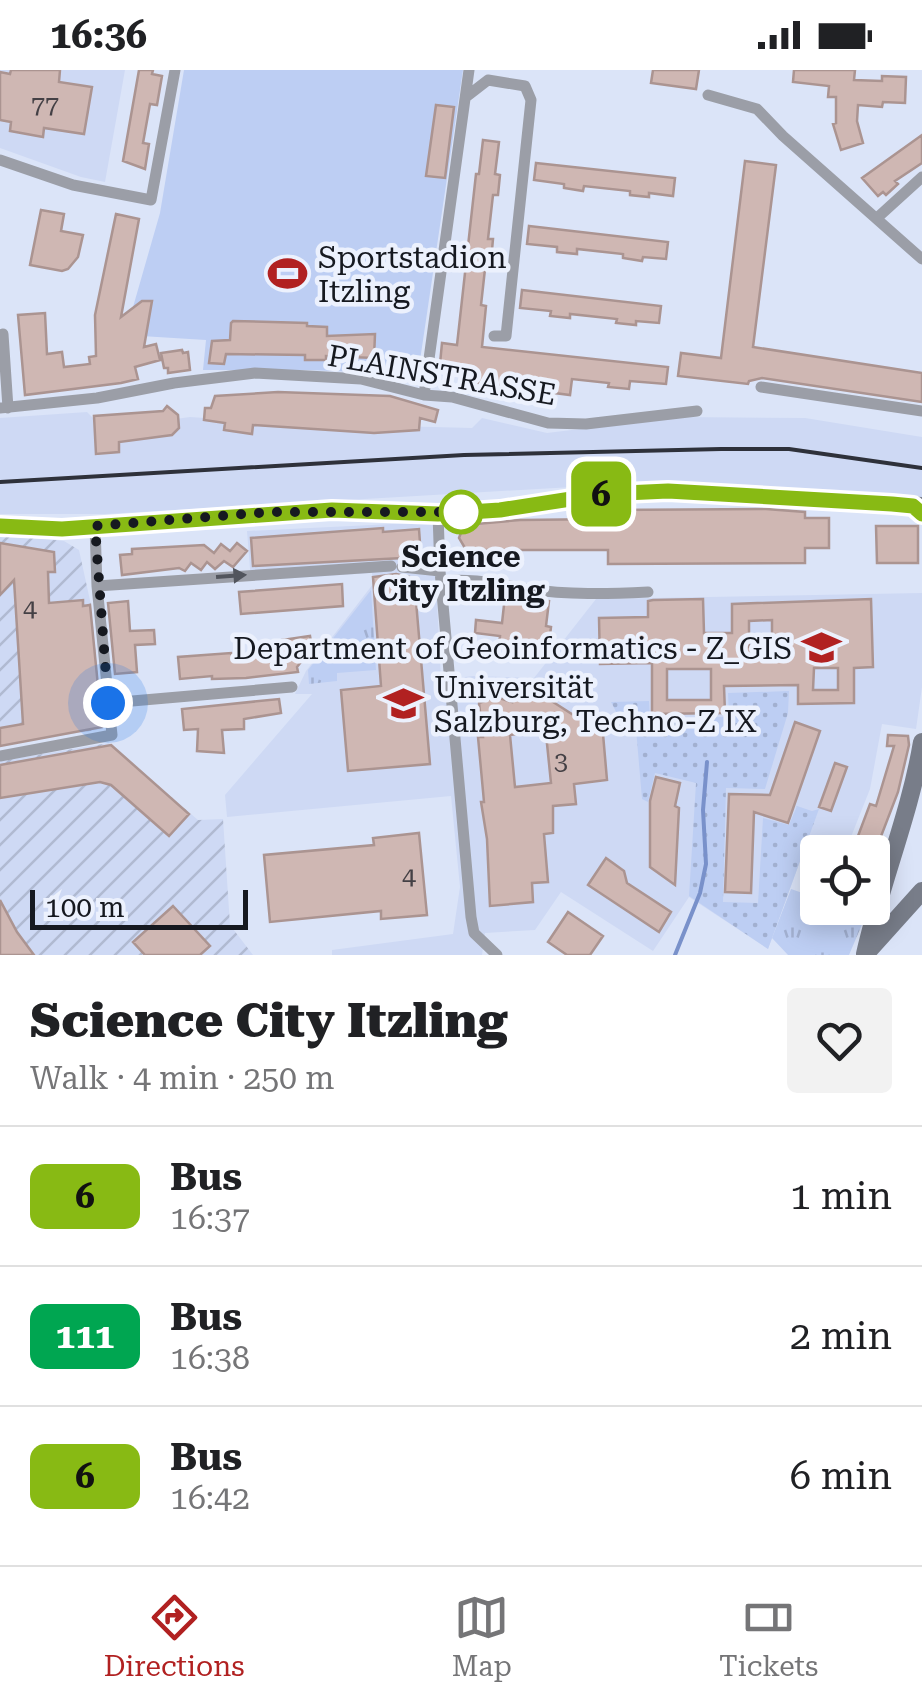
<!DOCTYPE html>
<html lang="en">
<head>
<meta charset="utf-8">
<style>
	:root { --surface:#fff; --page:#f2f2f2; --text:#202124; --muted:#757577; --line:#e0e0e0; --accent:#b12121 }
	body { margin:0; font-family:"Roboto Serif",serif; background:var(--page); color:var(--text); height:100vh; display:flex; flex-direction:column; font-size:38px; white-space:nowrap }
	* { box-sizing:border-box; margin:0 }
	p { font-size:32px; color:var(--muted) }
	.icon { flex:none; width:55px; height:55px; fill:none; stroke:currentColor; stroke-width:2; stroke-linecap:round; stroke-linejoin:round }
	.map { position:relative; height:885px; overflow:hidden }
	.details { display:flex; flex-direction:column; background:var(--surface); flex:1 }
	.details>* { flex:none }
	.badge { padding:0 20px; border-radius:15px; font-size:35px; line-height:65px }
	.fabs { position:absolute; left:800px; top:765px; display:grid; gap:20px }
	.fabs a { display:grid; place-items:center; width:90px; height:90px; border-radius:10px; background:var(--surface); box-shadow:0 5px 25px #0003; font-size:50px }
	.scale { position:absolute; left:30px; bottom:25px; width:218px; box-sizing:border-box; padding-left:10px; border:5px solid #161920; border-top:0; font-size:28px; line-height:35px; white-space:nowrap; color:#161920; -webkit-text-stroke:8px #ecf1fd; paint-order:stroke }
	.you { position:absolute; width:50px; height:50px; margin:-25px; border:8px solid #fff; border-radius:50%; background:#1a73e8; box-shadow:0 0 0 15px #1a73e833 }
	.map>.badge { position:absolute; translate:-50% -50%; box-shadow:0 0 0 5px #fff }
	.round { display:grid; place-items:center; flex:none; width:105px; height:105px; border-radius:10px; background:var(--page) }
	.head { display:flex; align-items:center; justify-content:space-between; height:170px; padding:0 30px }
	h1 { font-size:48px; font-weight:800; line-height:75px }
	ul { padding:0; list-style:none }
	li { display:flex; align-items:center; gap:30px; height:140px; padding:0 30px; border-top:2px solid var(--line) }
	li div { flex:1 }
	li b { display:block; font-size:38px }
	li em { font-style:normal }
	li .badge { min-width:110px; font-weight:700; text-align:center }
	.status { display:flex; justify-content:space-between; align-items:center; height:70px; padding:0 50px; background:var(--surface); direction:ltr }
	.status svg { height:28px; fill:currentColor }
	.tabs { display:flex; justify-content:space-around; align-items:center; height:140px; border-top:2px solid var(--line); background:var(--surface); font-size:28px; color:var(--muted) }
	.tabs a { display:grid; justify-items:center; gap:5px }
	.tabs .current { color:var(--accent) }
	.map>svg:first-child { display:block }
</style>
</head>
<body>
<div class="status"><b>16:36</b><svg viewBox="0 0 49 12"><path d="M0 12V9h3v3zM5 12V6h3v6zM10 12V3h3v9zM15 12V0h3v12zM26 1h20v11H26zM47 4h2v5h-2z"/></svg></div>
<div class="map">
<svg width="922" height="885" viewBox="0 0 922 885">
	<defs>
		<pattern id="industrial-furrows" width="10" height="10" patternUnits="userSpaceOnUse" patternTransform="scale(2.5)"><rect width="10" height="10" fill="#ced9f4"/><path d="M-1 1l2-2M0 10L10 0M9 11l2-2" fill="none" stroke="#b0bad1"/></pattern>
		<pattern id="grass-tufts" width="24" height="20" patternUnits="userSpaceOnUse" patternTransform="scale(2.5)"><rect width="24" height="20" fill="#bdcef3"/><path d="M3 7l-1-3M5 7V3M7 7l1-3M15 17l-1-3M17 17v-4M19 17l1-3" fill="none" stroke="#a2b0d0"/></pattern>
		<pattern id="garden-dots" width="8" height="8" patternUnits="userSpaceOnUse" patternTransform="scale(2.5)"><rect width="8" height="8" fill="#bdcef3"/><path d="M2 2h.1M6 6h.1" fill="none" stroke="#a2b0d0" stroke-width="1.8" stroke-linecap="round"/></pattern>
	</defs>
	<rect width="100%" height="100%" fill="#dbe4f8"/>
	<path fill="#ced9f4" d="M 0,0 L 125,0 L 105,112 L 81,107 L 0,78 Z
		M 87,342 L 104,359 L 190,347 L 278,353 L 472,358 L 482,348 L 547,363 L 678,347 L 805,348 L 922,367 L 922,427 L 658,412 L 106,444 L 0,444 L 0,348 Z
		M 433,452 L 441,610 L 473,606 L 534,608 L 596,529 L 922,523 L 922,617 L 916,659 L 882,654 L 870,719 L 845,782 L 818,782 L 817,788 L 803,783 L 768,879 L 689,827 L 653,881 L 561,822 L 535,860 L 485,863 L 482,885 L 332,885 L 332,880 L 453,864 L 460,817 L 451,726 L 227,747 L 225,725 L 312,624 L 295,624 L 306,601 L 373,514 L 372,503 L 251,511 L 247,461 Z"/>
	<path fill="url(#industrial-furrows)" d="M 0,464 L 64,471 L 79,480 L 91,535 L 103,659 L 0,675 Z
		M 109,673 L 198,750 L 223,749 L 230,855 L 253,885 L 0,885 L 0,691 Z"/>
	<path fill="url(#grass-tufts)" d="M 371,520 L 376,600 L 337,603 L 337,611 L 309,614 L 308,600 Z
		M 791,819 L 817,828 L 818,838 L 845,838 L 866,845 L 849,885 L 788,885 L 772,868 Z"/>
	<path fill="url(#garden-dots)" d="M 789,621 L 788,643 L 765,719 L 726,718 L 723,832 L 758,833 L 763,748 L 789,755 L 797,736 L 812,741 L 819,739 L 768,879 L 689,826 L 696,713 L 655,703 L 648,732 L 642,729 L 636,659 L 625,659 L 611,632 L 649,631 L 650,648 L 729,647 L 728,623 Z"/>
	<path fill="#bdcef3" d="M 184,0 L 463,0 L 418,304 L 307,300 L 203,300 L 206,270 L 125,265 L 160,143 Z"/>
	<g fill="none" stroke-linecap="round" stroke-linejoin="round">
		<path stroke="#7991ca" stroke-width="4" d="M 675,885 L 700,823 L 706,794 L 703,740 L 707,692"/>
	</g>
	<path fill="#cfb7b3" stroke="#ab9491" stroke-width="2.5" fill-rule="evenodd" d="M 11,0 L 60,0 L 59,12 L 92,17 L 84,64 L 44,58 L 43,67 L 10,61 L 11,52 L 0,50 L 0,2 L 10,4 Z
		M 139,0 L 153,0 L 152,4 L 162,6 L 157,35 L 150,34 L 143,73 L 149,74 L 145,99 L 123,91 Z
		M 653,0 L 699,0 L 696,19 L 651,13 Z
		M 794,0 L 855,0 L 854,10 L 882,11 L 882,6 L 906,7 L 905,33 L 883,32 L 882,37 L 858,35 L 857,51 L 863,73 L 841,80 L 833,54 L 836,53 L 836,27 L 828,27 L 829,16 L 793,12 Z
		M 436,35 L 454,37 L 445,108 L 426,106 Z
		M 922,65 L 922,93 L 895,111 L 898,114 L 886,125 L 883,122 L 878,126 L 862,108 Z
		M 483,70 L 499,72 L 495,104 L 500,105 L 498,125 L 493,125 L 488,169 L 493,169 L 491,191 L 486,190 L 481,235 L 486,236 L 482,277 L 668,297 L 666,314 L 630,311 L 629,319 L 608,317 L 609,313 L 572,309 L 570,325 L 470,312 L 472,297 L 440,294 L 442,273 L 457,275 L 476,104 L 479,104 Z
		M 745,91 L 776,95 L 753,277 L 922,303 L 922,332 L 762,308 L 749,311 L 748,314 L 678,306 L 681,283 L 721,288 Z
		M 536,93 L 675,108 L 673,126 L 649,123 L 649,127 L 630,125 L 630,121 L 584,116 L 583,121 L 564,118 L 564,114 L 534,110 Z
		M 41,140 L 64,144 L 61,161 L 83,165 L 78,187 L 68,199 L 62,201 L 30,195 Z
		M 116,144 L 139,149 L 121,247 L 142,231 L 152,231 L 144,277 L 156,274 L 160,290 L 135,297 L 138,309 L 121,313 L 25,325 L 18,245 L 45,243 L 47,284 L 62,282 L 64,297 L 90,294 L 89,287 L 96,286 L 95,245 Z
		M 529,156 L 668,172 L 666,189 L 643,187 L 642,191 L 623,188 L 623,184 L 577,179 L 577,184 L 557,182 L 557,177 L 527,174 Z
		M 522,220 L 661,236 L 659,253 L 636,251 L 636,255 L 616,253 L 617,249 L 570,244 L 570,248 L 550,246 L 551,241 L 520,238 Z
		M 233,251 L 307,253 L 307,256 L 327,257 L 327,266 L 375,264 L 374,288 L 326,286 L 326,290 L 305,290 L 305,285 L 226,284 L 224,294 L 209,293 L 212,271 L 230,270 L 231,253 Z
		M 182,280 L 183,283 L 188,282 L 190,300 L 168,303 L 168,298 L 164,298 L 161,283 Z
		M 278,322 L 390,326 L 438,340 L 435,352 L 420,348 L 419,360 L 374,363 L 253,355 L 252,364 L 224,360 L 225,353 L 204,350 L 205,338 L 211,338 L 215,326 Z
		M 167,336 L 178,345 L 179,358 L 172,365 L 119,372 L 119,382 L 96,384 L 94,346 L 163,341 Z
		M 766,439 L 805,442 L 805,448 L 829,448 L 829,478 L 805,478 L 805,493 L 608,494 L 608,480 L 476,480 L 465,478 L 459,468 L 464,455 L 520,450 L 608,449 L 608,440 Z
		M 876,456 L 918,456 L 918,493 L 877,493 Z
		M 383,458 L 383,462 L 419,459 L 421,487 L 253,496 L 251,468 Z
		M 0,473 L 54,482 L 55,502 L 48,502 L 49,533 L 83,530 L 83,536 L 90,535 L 102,657 L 0,676 L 0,658 L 23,654 L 14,510 L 0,525 Z
		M 237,473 L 247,481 L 233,497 L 224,491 L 215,499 L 207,492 L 201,500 L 191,493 L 185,501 L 179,498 L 122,505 L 120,485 L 132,484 L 132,479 L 204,475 L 214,483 L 221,474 L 230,481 Z
		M 396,504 L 414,508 L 430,694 L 348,701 L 341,620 L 381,616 L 373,507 Z
		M 342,514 L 343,536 L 241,544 L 239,522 Z
		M 505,526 L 549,531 L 546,556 L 551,557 L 548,582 L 499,576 L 500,566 L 475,563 L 476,550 L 502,553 Z
		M 703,529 L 704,563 L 732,563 L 732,534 L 871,529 L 873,597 L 854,598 L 854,633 L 798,634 L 798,615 L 724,616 L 725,643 L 652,644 L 652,593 L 600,594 L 599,548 L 648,547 L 648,531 L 653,530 ZM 772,550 L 772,577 L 749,577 L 749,551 ZM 814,598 L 838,598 L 838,620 L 813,620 ZM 667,599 L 711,599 L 711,630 L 667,630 Z
		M 128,531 L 130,561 L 154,560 L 155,574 L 135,575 L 137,602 L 115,604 L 108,533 Z
		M 310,566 L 312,578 L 297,597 L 298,602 L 246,608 L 212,609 L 212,606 L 180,609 L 178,587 L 231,583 L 232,587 L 283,582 L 282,570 Z
		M 539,623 L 603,664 L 607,710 L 574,714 L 576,734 L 553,736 L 553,763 L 544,764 L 548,812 L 532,813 L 533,832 L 490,836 L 487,769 L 481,732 L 484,732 L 478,667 L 483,667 L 479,633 L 496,627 L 512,632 L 512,626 ZM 545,654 L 551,713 L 515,717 L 510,665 L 517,664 L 516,657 Z
		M 279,629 L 281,643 L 244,649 L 244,659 L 222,660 L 224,683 L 197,681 L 198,659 L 184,660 L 182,639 Z
		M 795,652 L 820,661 L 788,753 L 754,742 L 751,823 L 725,822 L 729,724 L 770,725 Z
		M 888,665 L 908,666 L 909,675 L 898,722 L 875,782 L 852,782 L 870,734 L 876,736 L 894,676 L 887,676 Z
		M 111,675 L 189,744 L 169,766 L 111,715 L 100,712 L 0,728 L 0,695 Z
		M 835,693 L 847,697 L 831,741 L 819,737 Z
		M 656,707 L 680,713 L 675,736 L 679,738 L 675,815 L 650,797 L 650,731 Z
		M 419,763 L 427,845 L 381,849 L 381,841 L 270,852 L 264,785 L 374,775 L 373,768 Z
		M 606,788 L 624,801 L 627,813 L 671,842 L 659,862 L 588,815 Z
		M 0,830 L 17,862 L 34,885 L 0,885 Z
		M 173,836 L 210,876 L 200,885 L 145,885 L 133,872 Z
		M 568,842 L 603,866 L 590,885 L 567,885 L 548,872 Z"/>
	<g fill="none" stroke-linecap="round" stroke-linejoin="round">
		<path stroke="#9b9ea7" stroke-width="11" d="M 708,25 L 757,39 L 783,66 L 922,189
			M 466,27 L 488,10 L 525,16 L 531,30 L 506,266 L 494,266
			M 0,90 L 73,115 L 151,130 L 175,0
			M 877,148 L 922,107
			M 3,264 L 8,338
			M 761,317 L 922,341
			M 424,325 L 469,0
			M 0,338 L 97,328 L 174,313 L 255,303 L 361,309 L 424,325 L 452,327 L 548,353 L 586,354 L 697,341
			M 438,444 L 440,501 L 471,847 L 474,863 L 497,885
			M 402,497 L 440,501
			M 441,511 C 474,508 496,514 528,519 C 568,525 608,524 648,522
			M 97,516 L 391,496
			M 109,633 L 292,617
			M 0,686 L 112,665 L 97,516 L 95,456"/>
		<path stroke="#787d89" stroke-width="18" d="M 0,456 L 62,459 L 332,440 L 438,444 L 500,440 L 603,424 L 668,421 L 922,436
			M 869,880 L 922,821
			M 865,884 C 881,812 910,744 922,672"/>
		<path stroke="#2e313a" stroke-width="4" d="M 0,412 L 464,385 L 721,379 L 789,379 L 922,398"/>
	</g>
	<defs><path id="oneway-solid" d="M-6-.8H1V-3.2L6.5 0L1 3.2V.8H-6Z" transform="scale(2.5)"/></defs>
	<use fill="#52555d" href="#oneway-solid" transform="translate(231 506) rotate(-4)"/>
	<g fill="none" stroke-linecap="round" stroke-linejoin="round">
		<defs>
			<path id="line" d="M 0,456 L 62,459 L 332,440 L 438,444 L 500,440 L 603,424 L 668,421 L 892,434 L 913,436 L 922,444"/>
		</defs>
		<use href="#line" stroke="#fff" stroke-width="22"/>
		<use href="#line" stroke="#88ba14" stroke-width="15"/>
		<path stroke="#161920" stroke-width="10" stroke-dasharray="0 18" d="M 108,633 L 95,456 L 270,442 L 461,442"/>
	</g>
	<defs>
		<symbol id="stadium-bare" viewBox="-9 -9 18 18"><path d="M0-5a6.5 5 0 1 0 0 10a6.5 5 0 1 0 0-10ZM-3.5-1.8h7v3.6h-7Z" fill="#b12121" stroke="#ecf1fd" stroke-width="2.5" paint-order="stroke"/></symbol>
		<symbol id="university-bare" viewBox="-9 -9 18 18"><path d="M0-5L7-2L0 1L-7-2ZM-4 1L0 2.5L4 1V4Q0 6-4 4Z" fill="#b12121" stroke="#ecf1fd" stroke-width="2.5" paint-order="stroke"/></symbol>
	</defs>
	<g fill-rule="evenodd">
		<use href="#stadium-bare" x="260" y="176" width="55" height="55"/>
		<use href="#university-bare" x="794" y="550" width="55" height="55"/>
		<use href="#university-bare" x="376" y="606" width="55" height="55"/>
	</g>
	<circle fill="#fff" stroke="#88ba14" stroke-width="5" cx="461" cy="442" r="20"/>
	<g text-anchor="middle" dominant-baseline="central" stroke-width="9" stroke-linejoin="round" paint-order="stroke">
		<g font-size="25" fill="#444045">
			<text x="45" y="34">77</text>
			<text x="30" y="538">4</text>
			<text x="561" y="691">3</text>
			<text x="409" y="806">4</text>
		</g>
		<g font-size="30" fill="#161920" stroke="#ecf1fd" text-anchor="start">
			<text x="318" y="187">Sportstadion<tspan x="318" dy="34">Itzling</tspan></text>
			<text x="792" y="578" text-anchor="end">Department of Geoinformatics - Z_GIS</text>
			<text x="434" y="617">Universität<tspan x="434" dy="34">Salzburg, Techno-Z IX</tspan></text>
		</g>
		<g font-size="30" fill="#161920" stroke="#ecf1fd">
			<text transform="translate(442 305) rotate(10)">PLAINSTRASSE</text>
		</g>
		<g font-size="30" font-weight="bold" fill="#161920" stroke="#ecf1fd">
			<text x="461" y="486">Science<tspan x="461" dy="34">City Itzling</tspan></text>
		</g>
	</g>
</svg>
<div class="fabs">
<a><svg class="icon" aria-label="locate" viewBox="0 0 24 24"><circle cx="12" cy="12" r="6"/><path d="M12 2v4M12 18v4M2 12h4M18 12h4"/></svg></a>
</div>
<div class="scale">100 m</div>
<div class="you" style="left:108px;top:633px"></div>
<b class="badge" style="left:601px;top:424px;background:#88ba14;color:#111">6</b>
</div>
<section class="details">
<div class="head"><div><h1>Science City Itzling</h1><p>Walk · 4 min · 250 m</p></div><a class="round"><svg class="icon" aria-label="heart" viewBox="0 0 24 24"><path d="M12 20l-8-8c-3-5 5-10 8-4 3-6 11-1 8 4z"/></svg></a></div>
<ul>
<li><span class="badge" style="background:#88ba14;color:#111">6</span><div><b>Bus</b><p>16:37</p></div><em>1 min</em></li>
<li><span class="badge" style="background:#00a651;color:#fff">111</span><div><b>Bus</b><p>16:38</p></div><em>2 min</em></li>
<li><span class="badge" style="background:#88ba14;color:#111">6</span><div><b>Bus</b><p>16:42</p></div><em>6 min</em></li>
</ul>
</section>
<nav class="tabs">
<a class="current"><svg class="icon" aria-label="directions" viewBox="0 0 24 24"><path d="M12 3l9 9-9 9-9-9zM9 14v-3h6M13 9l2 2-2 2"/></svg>Directions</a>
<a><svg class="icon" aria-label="map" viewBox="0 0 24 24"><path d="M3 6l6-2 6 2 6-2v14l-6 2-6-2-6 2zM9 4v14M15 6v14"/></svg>Map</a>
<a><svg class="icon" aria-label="tickets" viewBox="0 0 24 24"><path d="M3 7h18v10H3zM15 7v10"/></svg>Tickets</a>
</nav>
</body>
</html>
